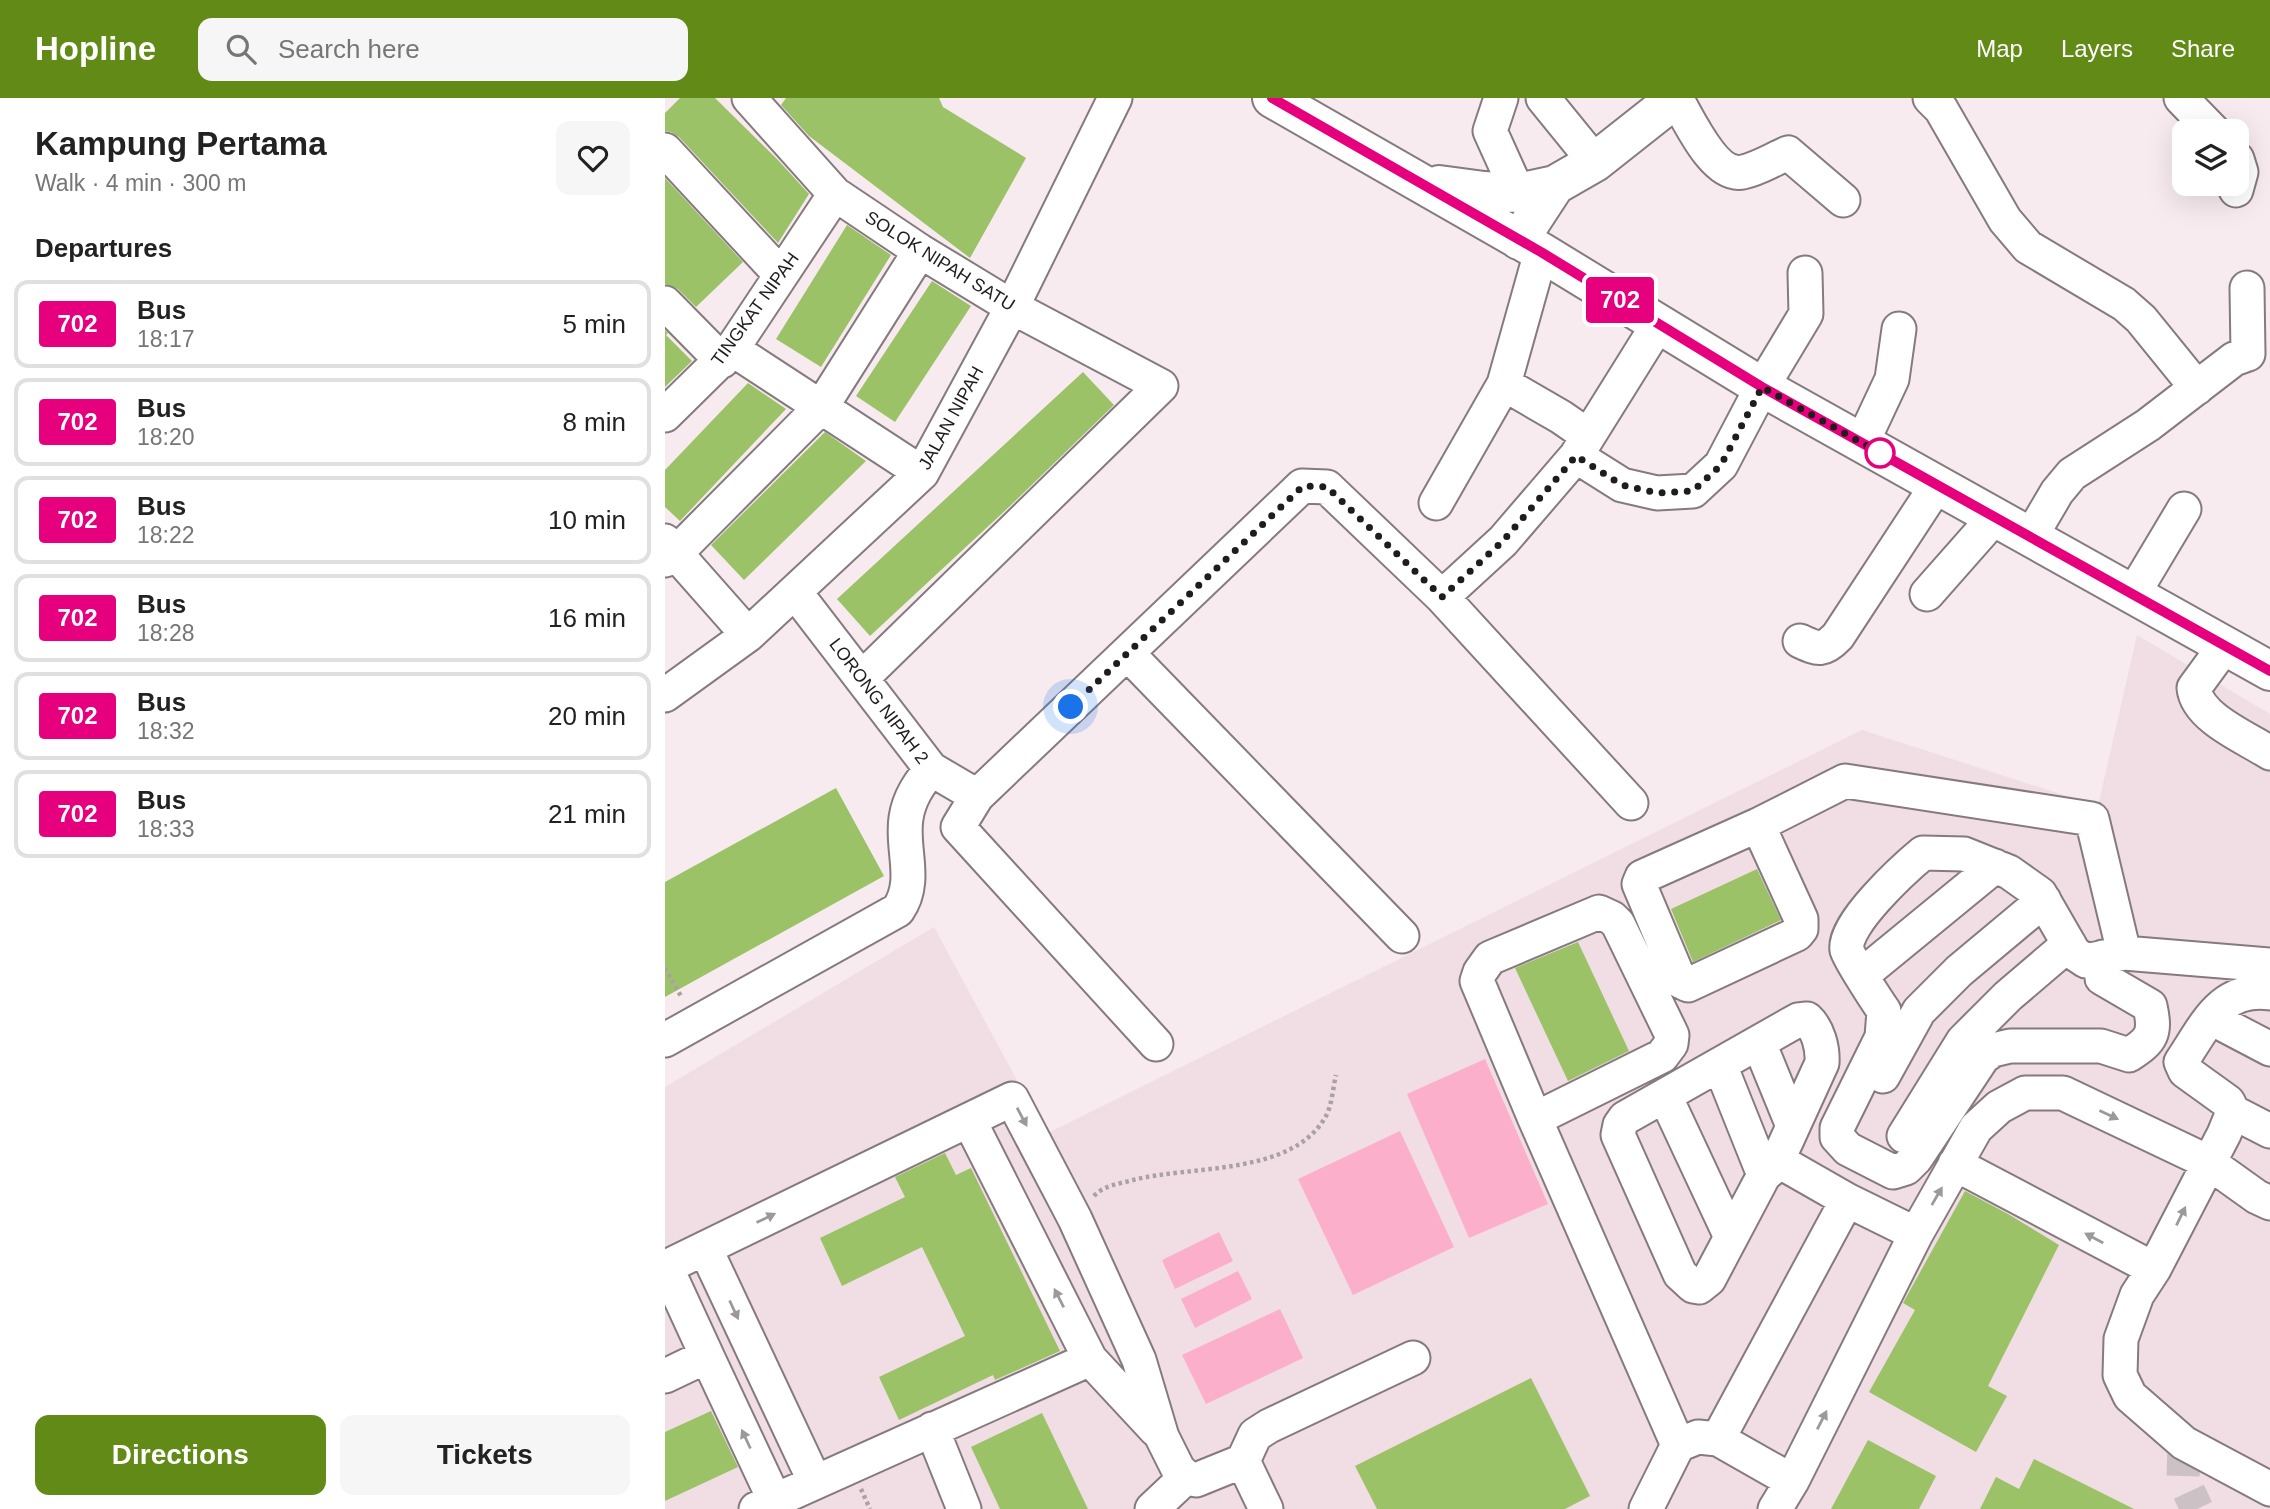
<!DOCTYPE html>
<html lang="en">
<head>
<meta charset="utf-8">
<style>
	:root { --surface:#fff; --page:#f6f6f6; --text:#222; --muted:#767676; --line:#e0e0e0; --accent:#618a16 }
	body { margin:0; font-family:Helvetica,sans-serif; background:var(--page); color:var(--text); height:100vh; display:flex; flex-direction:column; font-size:26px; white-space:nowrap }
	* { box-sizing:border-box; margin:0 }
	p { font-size:23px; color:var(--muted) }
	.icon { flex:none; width:38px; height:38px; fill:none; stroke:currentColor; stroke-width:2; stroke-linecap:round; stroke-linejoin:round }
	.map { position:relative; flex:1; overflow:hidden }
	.details { display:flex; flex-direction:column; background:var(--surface); width:665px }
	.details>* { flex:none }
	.badge { padding:0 14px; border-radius:5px; font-size:24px; line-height:46px }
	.tools { position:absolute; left:1507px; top:21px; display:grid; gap:14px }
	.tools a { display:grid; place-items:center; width:77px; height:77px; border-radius:14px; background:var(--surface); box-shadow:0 7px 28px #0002; font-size:35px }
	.you { position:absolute; width:35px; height:35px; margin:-18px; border:5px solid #fff; border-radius:50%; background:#1a73e8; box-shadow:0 0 0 10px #1a73e833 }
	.map>.badge { position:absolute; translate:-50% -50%; box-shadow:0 0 0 4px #fff }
	h2 { padding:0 35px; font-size:26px; line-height:63px }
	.round { display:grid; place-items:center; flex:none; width:74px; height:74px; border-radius:14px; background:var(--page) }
	.head { display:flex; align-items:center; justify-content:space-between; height:119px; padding:0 35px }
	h1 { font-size:33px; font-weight:800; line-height:52px }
	.button { display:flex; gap:14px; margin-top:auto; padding:14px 35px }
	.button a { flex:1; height:80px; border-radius:14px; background:var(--accent); color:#fff; font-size:28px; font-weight:800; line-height:80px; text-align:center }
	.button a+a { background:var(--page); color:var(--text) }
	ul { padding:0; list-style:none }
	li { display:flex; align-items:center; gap:21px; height:88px; margin:0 14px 10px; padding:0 21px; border:4px solid var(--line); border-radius:14px }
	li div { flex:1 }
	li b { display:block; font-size:26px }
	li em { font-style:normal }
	li .badge { min-width:77px; font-weight:700; text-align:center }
	header { display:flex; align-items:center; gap:42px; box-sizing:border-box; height:98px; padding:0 35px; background:var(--accent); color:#fff }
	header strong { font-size:33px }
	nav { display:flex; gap:38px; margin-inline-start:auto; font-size:24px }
	.search { width:490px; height:63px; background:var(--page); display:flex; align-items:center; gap:18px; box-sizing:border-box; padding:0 24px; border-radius:14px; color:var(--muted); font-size:26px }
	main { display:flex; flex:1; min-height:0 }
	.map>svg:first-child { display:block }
</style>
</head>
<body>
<header>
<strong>Hopline</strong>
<div class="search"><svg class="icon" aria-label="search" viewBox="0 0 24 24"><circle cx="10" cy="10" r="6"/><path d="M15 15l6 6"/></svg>Search here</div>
<nav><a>Map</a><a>Layers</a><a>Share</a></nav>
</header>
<main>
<section class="details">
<div class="head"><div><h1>Kampung Pertama</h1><p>Walk · 4 min · 300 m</p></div><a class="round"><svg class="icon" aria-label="heart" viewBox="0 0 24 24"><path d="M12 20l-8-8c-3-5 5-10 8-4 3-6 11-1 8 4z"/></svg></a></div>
<h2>Departures</h2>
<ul>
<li><span class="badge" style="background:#e6007e;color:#fff">702</span><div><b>Bus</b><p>18:17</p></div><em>5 min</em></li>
<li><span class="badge" style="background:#e6007e;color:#fff">702</span><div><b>Bus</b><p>18:20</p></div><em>8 min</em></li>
<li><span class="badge" style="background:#e6007e;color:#fff">702</span><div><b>Bus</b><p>18:22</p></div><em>10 min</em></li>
<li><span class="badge" style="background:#e6007e;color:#fff">702</span><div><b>Bus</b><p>18:28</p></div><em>16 min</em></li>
<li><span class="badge" style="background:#e6007e;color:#fff">702</span><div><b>Bus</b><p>18:32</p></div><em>20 min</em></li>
<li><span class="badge" style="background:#e6007e;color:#fff">702</span><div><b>Bus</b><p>18:33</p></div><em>21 min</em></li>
</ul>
<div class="button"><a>Directions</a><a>Tickets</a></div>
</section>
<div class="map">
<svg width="1605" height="1411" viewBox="0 0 1605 1411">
	<rect width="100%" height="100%" fill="#f7ebef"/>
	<path fill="#f1dde4" d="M 1472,537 L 1605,616 L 1605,1411 L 0,1411 L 0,989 L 269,829 L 381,1036 L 1197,632 L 1433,708 Z"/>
	<path fill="#fcafcb" d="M 820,961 L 883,1106 L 804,1140 L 742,996 Z
		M 735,1033 L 789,1149 L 688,1197 L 633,1081 Z
		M 554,1134 L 568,1163 L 510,1191 L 497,1162 Z
		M 573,1173 L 587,1201 L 530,1230 L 516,1201 Z
		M 615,1211 L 638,1260 L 541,1306 L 517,1257 Z"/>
	<path fill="#9bc266" d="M 15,0 L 50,0 L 113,62 L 144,96 L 113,145 L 14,39 L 6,34 L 0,33 L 0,15 Z
		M 121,0 L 274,0 L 278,9 L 361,60 L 305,160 L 144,38 L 116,7 Z
		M 0,80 L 78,164 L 31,209 L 13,191 L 0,186 Z
		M 182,127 L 226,157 L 156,269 L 111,241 Z
		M 267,183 L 306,208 L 230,324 L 191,298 Z
		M 0,232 L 3,235 L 1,237 L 27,263 L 0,289 Z
		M 418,274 L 449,307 L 344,409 L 205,538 L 172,501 Z
		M 83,285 L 121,311 L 15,423 L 0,409 L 0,372 Z
		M 160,334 L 201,363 L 79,482 L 46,447 Z
		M 171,690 L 219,778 L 0,899 L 0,784 Z
		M 1092,771 L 1116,822 L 1028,864 L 1006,811 Z
		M 913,844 L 964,953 L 903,983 L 850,870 Z
		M 280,1055 L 291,1077 L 306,1070 L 395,1253 L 330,1282 L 328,1277 L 234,1322 L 214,1279 L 300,1238 L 257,1149 L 177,1188 L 155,1140 L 240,1099 L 230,1079 Z
		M 1300,1093 L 1343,1116 L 1394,1147 L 1323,1288 L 1342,1298 L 1311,1354 L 1204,1294 L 1250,1212 L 1238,1205 Z
		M 866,1280 L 925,1398 L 900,1411 L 712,1411 L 690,1368 Z
		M 46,1313 L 73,1369 L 0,1403 L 0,1334 Z
		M 377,1315 L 423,1411 L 335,1411 L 306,1349 Z
		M 1203,1342 L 1271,1378 L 1254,1411 L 1166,1411 Z
		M 1369,1361 L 1469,1411 L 1315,1411 L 1331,1379 L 1354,1391 Z"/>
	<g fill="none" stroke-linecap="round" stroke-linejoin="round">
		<path stroke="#ccc2c5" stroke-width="33" stroke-dasharray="33 17" stroke-linecap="butt" d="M 1519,1345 L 1518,1381 L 1532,1411"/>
		<defs>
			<path id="minor" d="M 84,0 L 170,96 L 255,153 L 347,209 L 496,288 L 197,580
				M 836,0 L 825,33 L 853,95
				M 878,0 L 930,64
				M 1011,0 C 1023,20 1049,80 1078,74 C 1093,71 1109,61 1123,55 L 1178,102
				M 1265,0 L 1276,11 L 1340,122 L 1363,149 L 1459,206 L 1476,221 L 1532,290
				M 1516,0 L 1548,33
				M 0,52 L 116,177
				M 1571,92 L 1576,74 L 1572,61
				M 876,154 L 839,286 L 896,319 L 922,337
				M 1582,190 L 1583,256
				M 0,205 L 57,263
				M 67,251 L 257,375
				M 0,317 L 67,251 L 170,96
				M 1197,345 L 1227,281 L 1234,231
				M 911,358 L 957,387 L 992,395 L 1028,393 L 1056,367 L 1097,289 L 1141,216 L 1140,175
				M 771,405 L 839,286
				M 1365,440 L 1392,394 L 1407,376 L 1483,327 L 1569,261 L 1583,256
				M 0,443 L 83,537
				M 0,462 L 11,455 L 157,308 L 255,153
				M 130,494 L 266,671 L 312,698
				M 1262,496 L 1329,420
				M 1467,498 L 1519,411
				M 777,499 L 838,443 L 911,358 L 994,225
				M 1135,543 C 1153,551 1158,554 1173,538 L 1272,387
				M 1559,549 L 1529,590 C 1532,620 1582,640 1605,655
				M 463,556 L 737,838
				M 0,597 L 83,537 L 257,375 L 347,209 L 450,0
				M 1093,727 L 1136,821 L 1136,831 L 1132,836 L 1023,887 L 1015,883 L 974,786 L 977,779 L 1093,727 L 1180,683 L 1427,721 L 1459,855 L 1605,867
				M 934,814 L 947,820 L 953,826 L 1007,937 L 1006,946 L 997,958 L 870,1021 L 812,883 L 815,874 L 825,860 Z
				M 1438,859 L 1437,880 L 1485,908 C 1491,936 1487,942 1464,957 L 1436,948 L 1345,948 L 1328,952 L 1318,959 L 1251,1060 L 1241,1070 L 1228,1074 L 1183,1051 L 1172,1039 L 1172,1030 L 1217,939 L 1219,913 C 1212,903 1184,860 1182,852 C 1177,827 1240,770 1258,755 L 1299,756 L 1344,774 L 1375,796 L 1409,855 L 1421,863 L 1459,855
				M 1197,877 L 1330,768
				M 1605,895 C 1555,888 1540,929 1516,964 L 1520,973 L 1563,1004 L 1568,1014 L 1605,1033
				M 1546,920 L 1605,951
				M 0,942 L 233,812 C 253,783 236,751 241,720 C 244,700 254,686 266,671
				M 1094,945 L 1128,1028
				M 491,946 L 293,729 L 312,698 L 637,388 L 662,389 L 777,499 L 966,705
				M 1055,967 L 1099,1077
				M 1218,978 L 1254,913 L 1294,873 L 1379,802
				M 1000,998 L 1066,1139
				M 1568,1014 L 1559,1036 L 1489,1171 L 1472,1197 L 1456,1241 L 1455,1277 L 1465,1298 L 1519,1345 L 1605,1391
				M 870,1021 L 1013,1347
				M 304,1022 L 425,1261
				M 1239,1038 L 1298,943 L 1343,898 L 1404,846
				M 1290,1066 L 1489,1171
				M 1110,1068 L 1157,965 C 1158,950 1153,931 1142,921 L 1133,922 L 960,1020 L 955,1027 L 953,1037 L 1015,1176 L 1028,1188 L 1034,1189 L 1044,1181 L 1099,1077 L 1110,1068 L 1119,1066 L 1182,1102 L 1251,1136
				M 40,1150 L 150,1384
				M 42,1258 L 1,1169 L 347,1001 L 410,1121 L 474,1262 L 497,1339 L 513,1371 L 521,1379 L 531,1382 L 578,1363 L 590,1337 L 604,1328 L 748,1260
				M 0,1278 L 42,1258 L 110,1403
				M 267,1331 L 299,1411
				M 1053,1341 L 1182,1102
				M 578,1363 L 601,1411
				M 91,1411 L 425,1261 L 491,1332
				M 487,1411 L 521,1379
				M 981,1411 L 1013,1347 L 1033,1339 L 1053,1341 L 1127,1383
				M 1110,1411 L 1127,1383 L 1251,1136 L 1311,1030 L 1334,1009 L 1360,995 L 1398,995 L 1543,1064 L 1592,1099 L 1605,1105"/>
			<path id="major" d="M 607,0 L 876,154 L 1097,289 L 1605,573
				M 774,87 L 819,93 L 853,95 L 890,87
				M 854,142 L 890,87 L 930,64 L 1011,0"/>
		</defs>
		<use href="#minor" stroke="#857a7d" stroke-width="37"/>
		<use href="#major" stroke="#857a7d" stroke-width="42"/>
		<path stroke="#aaa1a3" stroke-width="4.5" stroke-dasharray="3.5 3.5" stroke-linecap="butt" d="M 0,870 L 17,900
			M 429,1098 C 439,1087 454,1086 468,1082 C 526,1067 628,1078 661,1018 C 667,1007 668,989 671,977
			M 196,1391 L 205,1411"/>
		<use href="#minor" stroke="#fff" stroke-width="33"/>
		<use href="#major" stroke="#fff" stroke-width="38"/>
	</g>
	<defs><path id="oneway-solid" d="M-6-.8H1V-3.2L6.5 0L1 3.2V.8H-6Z" transform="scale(1.75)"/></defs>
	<g fill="#9b9999">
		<use href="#oneway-solid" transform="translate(1444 1017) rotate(25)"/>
		<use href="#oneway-solid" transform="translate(357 1019) rotate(62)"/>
		<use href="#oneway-solid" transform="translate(1272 1098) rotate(-60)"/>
		<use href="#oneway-solid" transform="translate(1516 1118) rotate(-64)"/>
		<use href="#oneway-solid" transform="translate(101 1120) rotate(-26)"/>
		<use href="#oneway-solid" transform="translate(1429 1140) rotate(-152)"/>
		<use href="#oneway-solid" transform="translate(394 1200) rotate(-117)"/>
		<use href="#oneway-solid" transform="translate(69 1212) rotate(65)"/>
		<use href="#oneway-solid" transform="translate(1157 1322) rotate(-63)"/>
		<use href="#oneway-solid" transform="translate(81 1341) rotate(-115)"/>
	</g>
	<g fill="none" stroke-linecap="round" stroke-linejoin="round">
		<defs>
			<path id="line" d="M 607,0 L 876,154 L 1097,289 L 1605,573"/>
		</defs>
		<use href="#line" stroke="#fff" stroke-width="16"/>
		<use href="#line" stroke="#e6007e" stroke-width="10"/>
		<path stroke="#201c1d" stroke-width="7" stroke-dasharray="0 12.6" d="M 406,609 L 638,388 L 662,389 L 777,499 L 838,443 L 911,358 L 957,387 L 992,395 L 1028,393 L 1056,367 L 1097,289 L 1215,355"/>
	</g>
	<circle fill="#fff" stroke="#e6007e" stroke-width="3.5" cx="1215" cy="355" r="14"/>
	<g text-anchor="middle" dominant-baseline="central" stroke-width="5" stroke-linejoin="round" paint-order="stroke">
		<g font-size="18" fill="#201c1d" stroke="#fff">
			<text transform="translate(275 163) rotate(32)">SOLOK NIPAH SATU</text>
			<text transform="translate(90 211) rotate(-54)">TINGKAT NIPAH</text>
			<text transform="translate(286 320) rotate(-61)">JALAN NIPAH</text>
			<text transform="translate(214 603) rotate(53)">LORONG NIPAH 2</text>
		</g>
	</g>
</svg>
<div class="tools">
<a><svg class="icon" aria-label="layers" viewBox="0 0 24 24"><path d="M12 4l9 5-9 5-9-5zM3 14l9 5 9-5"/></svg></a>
</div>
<div class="you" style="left:406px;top:609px"></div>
<b class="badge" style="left:955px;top:202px;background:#e6007e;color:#fff">702</b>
</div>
</main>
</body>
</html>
